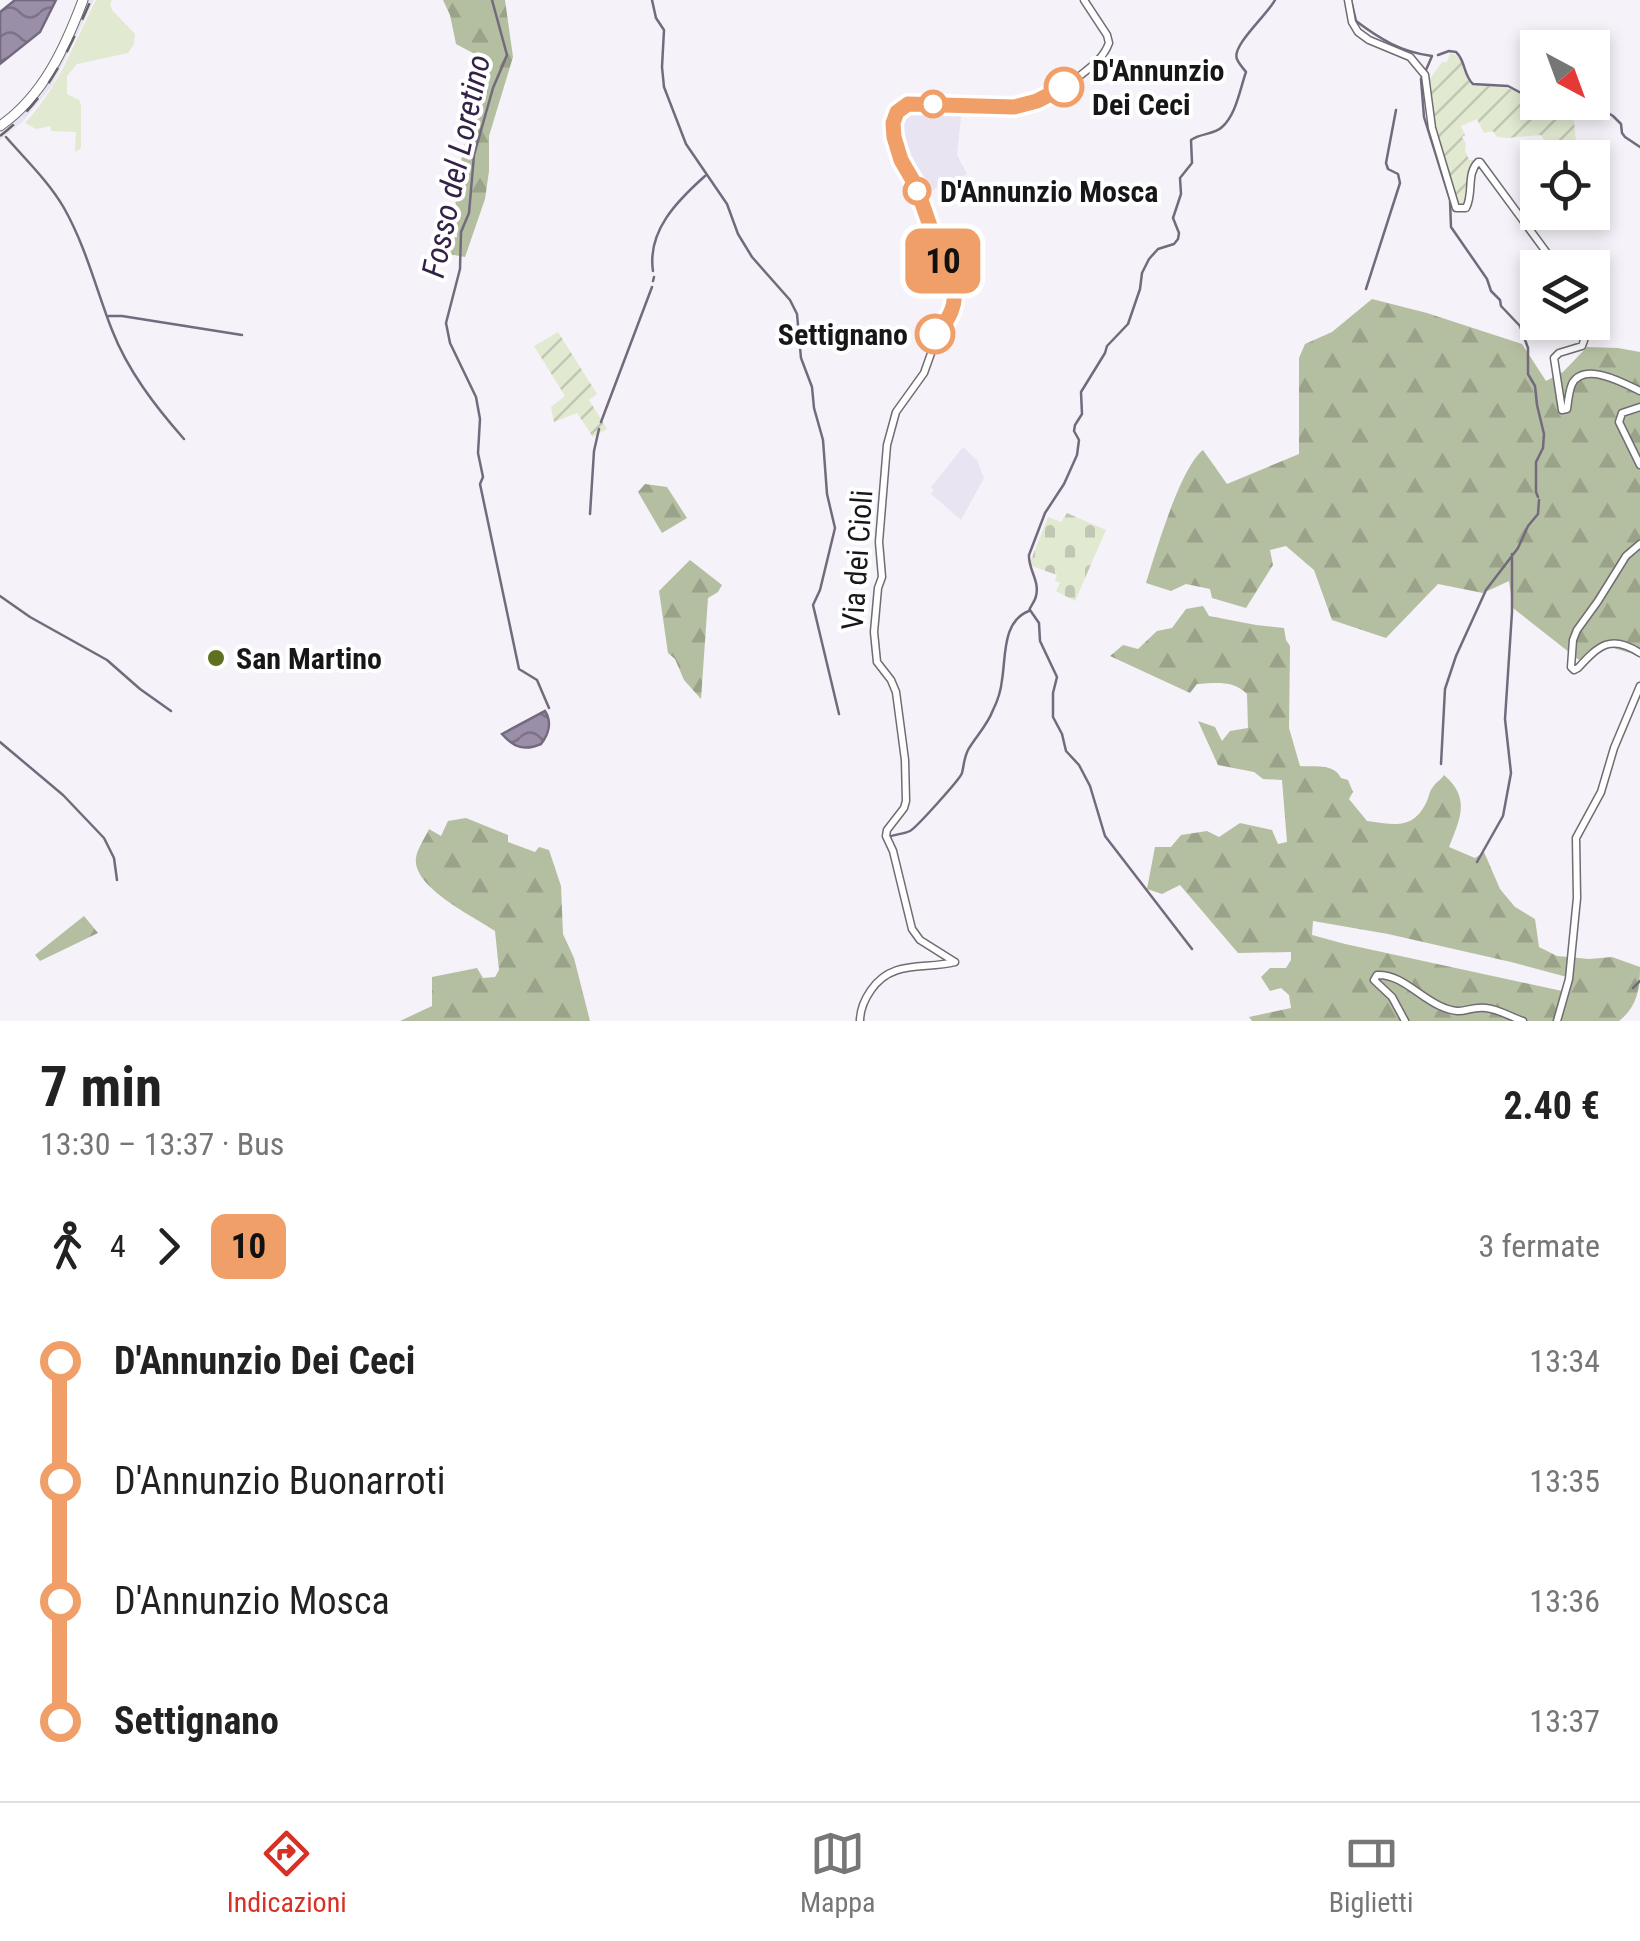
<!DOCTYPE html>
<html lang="it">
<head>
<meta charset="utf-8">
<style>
	:root { --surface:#fff; --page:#f2f2f2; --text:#222; --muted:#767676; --line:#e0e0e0; --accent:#d93025 }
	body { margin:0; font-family:"Roboto Condensed",sans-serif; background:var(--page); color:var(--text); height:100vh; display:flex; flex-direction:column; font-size:38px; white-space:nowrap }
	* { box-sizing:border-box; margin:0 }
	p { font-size:32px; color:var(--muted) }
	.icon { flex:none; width:55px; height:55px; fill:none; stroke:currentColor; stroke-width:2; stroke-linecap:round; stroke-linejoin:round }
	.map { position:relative; height:1021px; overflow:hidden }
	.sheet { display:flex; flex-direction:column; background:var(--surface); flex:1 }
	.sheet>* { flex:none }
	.badge { padding:0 20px; border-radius:15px; font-size:35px; line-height:65px }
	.needle { width:65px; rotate:139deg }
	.tools { position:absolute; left:1520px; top:30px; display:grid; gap:20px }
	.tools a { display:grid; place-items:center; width:90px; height:90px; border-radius:0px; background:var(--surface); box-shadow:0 5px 15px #0003; font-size:50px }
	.map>.badge { position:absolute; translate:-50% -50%; box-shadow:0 0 0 5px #fff }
	.legs { display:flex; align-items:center; gap:15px; height:110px; padding:0 40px; font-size:32px }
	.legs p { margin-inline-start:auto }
	.summary { display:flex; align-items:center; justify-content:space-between; height:170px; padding:0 40px }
	h1 { font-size:55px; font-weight:700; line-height:75px }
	ul { padding:0 40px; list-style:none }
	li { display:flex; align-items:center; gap:35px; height:120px; font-size:38px }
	li i { display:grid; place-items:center; width:15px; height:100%; margin:0 12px; background:currentColor }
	li i::after { content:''; width:25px; height:25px; margin:-12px; border:8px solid; border-radius:50%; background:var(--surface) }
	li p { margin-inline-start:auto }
	li:first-child i { background:linear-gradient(#0000 50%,currentColor 0) }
	li:last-child i { background:linear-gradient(currentColor 50%,#0000 0) }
	.dock { display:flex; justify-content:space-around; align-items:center; height:140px; border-top:2px solid var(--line); background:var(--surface); font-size:28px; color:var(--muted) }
	.dock a { display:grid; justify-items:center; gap:5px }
	.dock .active { color:var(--accent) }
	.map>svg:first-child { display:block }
</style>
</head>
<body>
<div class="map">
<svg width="1640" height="1021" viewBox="0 0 1640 1021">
	<defs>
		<pattern id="forest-firs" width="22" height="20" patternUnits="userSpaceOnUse" patternTransform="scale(2.5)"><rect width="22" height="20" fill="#b4bea0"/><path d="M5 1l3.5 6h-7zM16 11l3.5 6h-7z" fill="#9aa389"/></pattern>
		<pattern id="cemetery-stones" width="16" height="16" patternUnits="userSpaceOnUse" patternTransform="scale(2.5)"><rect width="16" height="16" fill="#e1e9d1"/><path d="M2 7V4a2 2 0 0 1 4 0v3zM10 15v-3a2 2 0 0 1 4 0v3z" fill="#c0c7b3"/></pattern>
		<pattern id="garden-furrows" width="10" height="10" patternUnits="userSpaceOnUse" patternTransform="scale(2.5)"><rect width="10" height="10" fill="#e1e9d1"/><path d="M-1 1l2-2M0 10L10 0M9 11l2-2" fill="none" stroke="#c0c7b3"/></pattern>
		<pattern id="water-waves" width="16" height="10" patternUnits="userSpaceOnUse" patternTransform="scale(2.5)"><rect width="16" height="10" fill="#9a8ea9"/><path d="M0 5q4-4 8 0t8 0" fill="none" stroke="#7d7389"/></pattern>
	</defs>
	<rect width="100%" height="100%" fill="#f5f2f9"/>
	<path fill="#e9e4f2" d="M 87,0 L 94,0 L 52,86 L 23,121 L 0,140 L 0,130 L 18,117 L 42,89 Z
		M 908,107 L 962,108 L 957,155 L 967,174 L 956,180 L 951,177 L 922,198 L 901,155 L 896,135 L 897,115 Z
		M 963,447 L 977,460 L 984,478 L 961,520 L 931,494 L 934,490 L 931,487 Z"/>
	<path fill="#e1e9d1" d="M 96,0 L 112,0 L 110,4 L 112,10 L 135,34 L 134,44 L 128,53 L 77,64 L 67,76 L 67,94 L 79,100 L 81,105 L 81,148 L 75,152 L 76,132 L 51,131 L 51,126 L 36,129 L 25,123 C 59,87 74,43 96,0 Z"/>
	<path fill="url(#forest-firs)" fill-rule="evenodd" d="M 443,0 L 505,0 L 513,57 L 489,136 L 489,171 L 485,199 L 465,257 L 443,253 L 443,241 L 457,237 L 455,187 L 472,113 L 488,61 L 456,44 L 450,15 Z
		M 1372,299 L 1427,313 L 1522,344 L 1546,381 L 1563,372 L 1587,347 L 1618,348 L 1640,352 L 1640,658 L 1637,655 L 1610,647 L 1579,660 L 1513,608 L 1509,581 L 1483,593 L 1438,584 L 1386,638 L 1332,620 L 1314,570 L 1286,546 L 1270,550 L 1273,565 L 1246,608 L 1212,598 L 1210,589 L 1186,584 L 1171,591 L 1146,583 C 1156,552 1180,468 1203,450 L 1227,484 L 1299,454 L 1299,358 L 1305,344 L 1332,332 Z
		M 645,484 L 667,487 L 687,518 L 662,533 L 638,492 Z
		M 690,560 L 722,585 L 718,592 L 708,598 L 701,699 L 684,680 L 675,659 L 668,653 L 659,591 Z
		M 1203,606 L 1209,616 L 1256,625 L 1284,628 L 1286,640 L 1290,646 L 1289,728 L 1300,766 C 1314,767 1334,763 1341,778 L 1348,780 L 1353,792 L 1349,799 L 1367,821 C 1393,824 1412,831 1426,803 C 1429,798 1429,791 1433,787 C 1436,782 1441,780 1444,775 C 1471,798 1460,819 1449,847 L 1475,858 L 1484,852 L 1500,889 L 1515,907 L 1535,919 L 1539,947 L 1557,956 L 1589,959 L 1612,957 L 1640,967 C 1640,989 1637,1007 1619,1021 L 1252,1021 L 1249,1017 L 1291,1008 L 1289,995 L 1281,988 L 1270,991 L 1261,977 L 1270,968 L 1286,968 L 1291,960 L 1291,952 L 1238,953 L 1180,885 L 1162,894 L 1147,889 L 1155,847 L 1171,847 L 1181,835 L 1207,831 L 1219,837 L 1240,823 L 1272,830 L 1278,844 L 1287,842 L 1282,780 L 1263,779 L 1254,772 L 1218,765 L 1198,721 L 1215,727 L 1222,741 L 1230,731 L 1248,728 L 1247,694 C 1233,680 1216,683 1197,684 L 1190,693 L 1110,656 L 1123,645 L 1138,649 L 1157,631 L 1172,628 L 1186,609 ZM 1313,921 L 1388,934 L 1511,962 L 1567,977 L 1562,991 L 1345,944 L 1312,935 Z
		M 466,818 L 508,835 L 508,842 L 535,852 L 539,847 L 549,850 L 561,886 L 563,934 L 574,958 L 590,1021 L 400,1021 L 432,1006 L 432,977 L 477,968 L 483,978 L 495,977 L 499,970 L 495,931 C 473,916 412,887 416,858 C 417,849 425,838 429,829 L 441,836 L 448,821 Z
		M 84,916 L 98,933 L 40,961 L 35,955 Z"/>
	<path fill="url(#cemetery-stones)" d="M 1067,513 L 1106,530 L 1075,601 L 1056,591 L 1060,583 L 1055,581 L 1057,575 L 1029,565 L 1048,517 L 1061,522 Z"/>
	<path fill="url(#garden-furrows)" d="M 1450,53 C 1467,57 1461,75 1472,84 L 1500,85 L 1527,96 L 1537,94 L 1538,102 L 1572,103 L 1576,141 L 1544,140 L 1541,135 L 1507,138 L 1497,137 L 1493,131 L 1484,133 L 1477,119 L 1461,126 L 1465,135 L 1462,137 L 1466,144 L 1465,150 L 1469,160 L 1473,160 L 1467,202 L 1465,206 L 1459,208 L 1433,126 L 1427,83 L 1442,62 L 1447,62 Z
		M 558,332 L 597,394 L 589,400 L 607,429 L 593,437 L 577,413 L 554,422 L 551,407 L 565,396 L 534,346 Z"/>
	<path fill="url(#water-waves)" stroke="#736a7e" stroke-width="2.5" d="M 15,0 L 56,0 L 40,32 L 0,64 L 0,12 Z
		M 545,711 C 552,722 549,734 541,744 C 525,751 514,748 502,734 Z"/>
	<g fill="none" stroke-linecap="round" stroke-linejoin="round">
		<path stroke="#736a7e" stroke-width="2.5" d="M 492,0 L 507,55 L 493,88 L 474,155 L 469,213 L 461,232 L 460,269 L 446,323 L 450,343 L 476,397 L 480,419 L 478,453 L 483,477 L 480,484 L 519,669 L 537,680 L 549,708
			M 652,0 L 656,18 L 664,30 L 662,67 L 664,87 L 686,144 L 727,204 L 738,234 L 752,257 L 790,300 L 797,314 L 801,358 L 812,387 L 814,408 L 823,440 L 827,494 L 835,528 L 820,590 L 813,605 L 839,714
			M 1351,0 L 1356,21 C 1380,39 1401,52 1432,56 L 1426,70
			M 1438,55 L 1449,51 L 1456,52 C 1466,61 1463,75 1473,84 L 1508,86 L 1525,95 L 1538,92
			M 1423,75 L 1421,79 L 1424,117 L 1450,200 L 1451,227 L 1487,279 L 1491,291 L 1500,300 L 1501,306 L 1520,326 L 1528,348 L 1528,374 L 1535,386 L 1537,405 L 1544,434 L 1543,448 L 1536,462 L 1536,492 L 1538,497
			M 1591,102 L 1613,116 L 1621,124 L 1622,133 L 1625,137 L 1640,147
			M 6,137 C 26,160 49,182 64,208 C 86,247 96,289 112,330 C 128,371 155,406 184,439
			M 653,271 C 647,231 677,201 705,176
			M 653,281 L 654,277
			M 1366,289 L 1400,183 L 1398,174 L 1388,169 L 1386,163 L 1396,110
			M 109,316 L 122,316 L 242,335
			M 601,422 L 652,287
			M 590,514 L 594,451 L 599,429
			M 0,596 L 30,617 L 107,660 L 140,689 L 171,711
			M 1030,610 L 1039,623 L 1040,641 L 1057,677 L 1053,693 L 1053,717 L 1062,734 L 1066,751 L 1079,765 L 1090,786 L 1105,836 L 1192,949
			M 0,742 L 63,795 L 104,838 L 114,858 L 117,880
			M 1441,764 L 1445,689 L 1456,656 L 1486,590 L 1518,548 L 1528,526 L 1538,514 L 1539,500
			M 888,837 C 896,834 904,834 910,831 C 916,828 961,778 962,773 C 964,765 964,758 968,750 C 976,736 987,726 993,710 C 997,702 1001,690 1002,680 C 1006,657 1002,621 1029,611 C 1030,606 1035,602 1036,596 C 1040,581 1028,569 1029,555 L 1045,513 L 1064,484 L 1077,455 L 1079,440 L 1074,431 L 1075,425 L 1082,414 L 1081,392 L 1105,353 L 1107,346 L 1128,324 L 1140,289 L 1142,273 L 1149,259 L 1158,249 L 1174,244 L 1178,239 L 1179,233 L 1173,218 L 1181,194 L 1180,178 L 1192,163 L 1191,140 C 1200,133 1214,135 1222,127 C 1236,115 1240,89 1246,72 C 1243,68 1239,64 1237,59 C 1231,46 1268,14 1275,0
			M 1477,862 L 1503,816 L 1511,773 L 1505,719 L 1512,612 L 1512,554
			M 1633,988 L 1640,981"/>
		<defs>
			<path id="minor" d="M 1348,0 L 1352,22 L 1358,32 L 1369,40 L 1410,57 L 1425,75 L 1432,128 L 1456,208 L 1466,208 C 1474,193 1466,174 1478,162 L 1480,162 L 1558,268
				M 1585,322 L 1587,332 L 1582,346 L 1559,353 L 1554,358 L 1562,410 L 1567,409 C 1568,401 1569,391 1572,384 C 1584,361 1624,383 1640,391
				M 1640,407 L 1622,413 L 1619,422 L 1640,465
				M 1640,544 L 1626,556 L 1598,601 L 1577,630 L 1573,640 L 1571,667 L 1574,670 L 1578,668 C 1599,645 1611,634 1640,653
				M 955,962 L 920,940 L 912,929 L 893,851 L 886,836 L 887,830 L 904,808 L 906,801 L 905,760 L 896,692 L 891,680 L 877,662 L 874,632 L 878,588 L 882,577 L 879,542 L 887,445 L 896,412 L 924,373 L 934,345 L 955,303 L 952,288 L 913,180 L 901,160 L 894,137 L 893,123 L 897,113 L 908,104 C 976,104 1017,122 1077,78 C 1091,67 1103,59 1109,43 L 1107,35 L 1084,0
				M 860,1021 C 860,1009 864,1000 871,990 C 892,959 924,970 955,962
				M 1405,1021 L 1392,997 L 1374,980 L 1377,975 C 1401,974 1418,996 1440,1006 C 1465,1017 1465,1006 1486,1008 C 1498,1009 1511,1017 1523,1021
				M 1557,1021 L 1569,979 L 1577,898 L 1576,838 L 1601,792 L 1614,748 L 1640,686"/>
			<path id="major" d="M 0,126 C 43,96 65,48 83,0"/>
		</defs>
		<use href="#minor" stroke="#6f6c72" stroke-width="9"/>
		<use href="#major" stroke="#6f6c72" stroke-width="11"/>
		<use href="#minor" stroke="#fff" stroke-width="6"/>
		<use href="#major" stroke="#fff" stroke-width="9"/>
		<path stroke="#656367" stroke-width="2.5" stroke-dasharray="18 18" stroke-linecap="butt" d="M 0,136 C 46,101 68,52 91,0"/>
	</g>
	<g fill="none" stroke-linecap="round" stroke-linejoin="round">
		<defs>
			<path id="line-1" d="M 935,334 L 938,335 C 945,322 956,309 954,294 L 916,186 L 901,160 L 894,137 L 893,123 L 897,112 L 908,104 L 1014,107 L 1037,101 L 1064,87"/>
		</defs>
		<use href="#line-1" stroke="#fff" stroke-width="22"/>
		<use href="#line-1" stroke="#f09f68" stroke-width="15"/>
	</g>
	<g fill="#fff" stroke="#f09f68" stroke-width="5">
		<circle cx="1064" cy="87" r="18"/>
		<circle cx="933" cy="104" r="12"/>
		<circle cx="917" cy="191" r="12"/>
		<circle cx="935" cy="334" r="18"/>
	</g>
	<circle fill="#5d7121" stroke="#fff" stroke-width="4" cx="216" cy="658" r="10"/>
	<g text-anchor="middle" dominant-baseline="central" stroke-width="8" stroke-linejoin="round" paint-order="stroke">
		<g font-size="30" font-weight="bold" fill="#171618" stroke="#fff" text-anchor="start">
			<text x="1092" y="70">D'Annunzio<tspan x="1092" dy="34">Dei Ceci</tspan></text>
			<text x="940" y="191">D'Annunzio Mosca</text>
			<text x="908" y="334" text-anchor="end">Settignano</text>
		</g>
		<g font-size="30" fill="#171618" stroke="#fff">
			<text transform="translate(857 560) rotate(-86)">Via dei Cioli</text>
		</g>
		<g font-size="30" font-weight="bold" fill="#171618" stroke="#fff" text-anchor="start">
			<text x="236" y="658">San Martino</text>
		</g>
		<g font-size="32" font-style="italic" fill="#342148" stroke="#fff">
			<text transform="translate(456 166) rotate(-78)">Fosso del Loretino</text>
		</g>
	</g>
</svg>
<div class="tools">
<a><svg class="needle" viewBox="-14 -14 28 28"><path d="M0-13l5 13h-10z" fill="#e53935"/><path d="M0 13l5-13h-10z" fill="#767676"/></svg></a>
<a><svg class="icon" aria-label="locate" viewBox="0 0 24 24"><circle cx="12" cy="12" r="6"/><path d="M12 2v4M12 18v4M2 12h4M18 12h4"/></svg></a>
<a><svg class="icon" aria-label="layers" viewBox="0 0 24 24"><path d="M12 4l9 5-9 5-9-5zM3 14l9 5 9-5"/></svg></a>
</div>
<b class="badge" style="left:943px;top:261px;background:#f09f68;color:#111">10</b>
</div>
<section class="sheet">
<div class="summary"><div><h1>7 min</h1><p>13:30 – 13:37 · Bus</p></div><b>2.40 €</b></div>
<div class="legs"><svg class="icon" aria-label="walk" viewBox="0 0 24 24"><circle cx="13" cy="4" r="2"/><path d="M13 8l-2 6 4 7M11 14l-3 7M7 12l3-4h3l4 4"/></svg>4<svg class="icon" aria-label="forward" viewBox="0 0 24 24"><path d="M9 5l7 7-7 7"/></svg><b class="badge" style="background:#f09f68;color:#111">10</b><p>3 fermate</p></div>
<ul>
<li><i style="color:#f09f68"></i><b>D'Annunzio Dei Ceci</b><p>13:34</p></li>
<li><i style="color:#f09f68"></i><span>D'Annunzio Buonarroti</span><p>13:35</p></li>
<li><i style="color:#f09f68"></i><span>D'Annunzio Mosca</span><p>13:36</p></li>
<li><i style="color:#f09f68"></i><b>Settignano</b><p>13:37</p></li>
</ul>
</section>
<nav class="dock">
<a class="active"><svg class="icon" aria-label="directions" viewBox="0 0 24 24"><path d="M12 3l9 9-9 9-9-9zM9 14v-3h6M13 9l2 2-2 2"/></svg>Indicazioni</a>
<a><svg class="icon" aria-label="map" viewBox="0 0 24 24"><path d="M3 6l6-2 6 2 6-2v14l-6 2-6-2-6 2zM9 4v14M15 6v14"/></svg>Mappa</a>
<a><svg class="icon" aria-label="tickets" viewBox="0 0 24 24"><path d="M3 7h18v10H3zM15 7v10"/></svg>Biglietti</a>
</nav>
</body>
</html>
